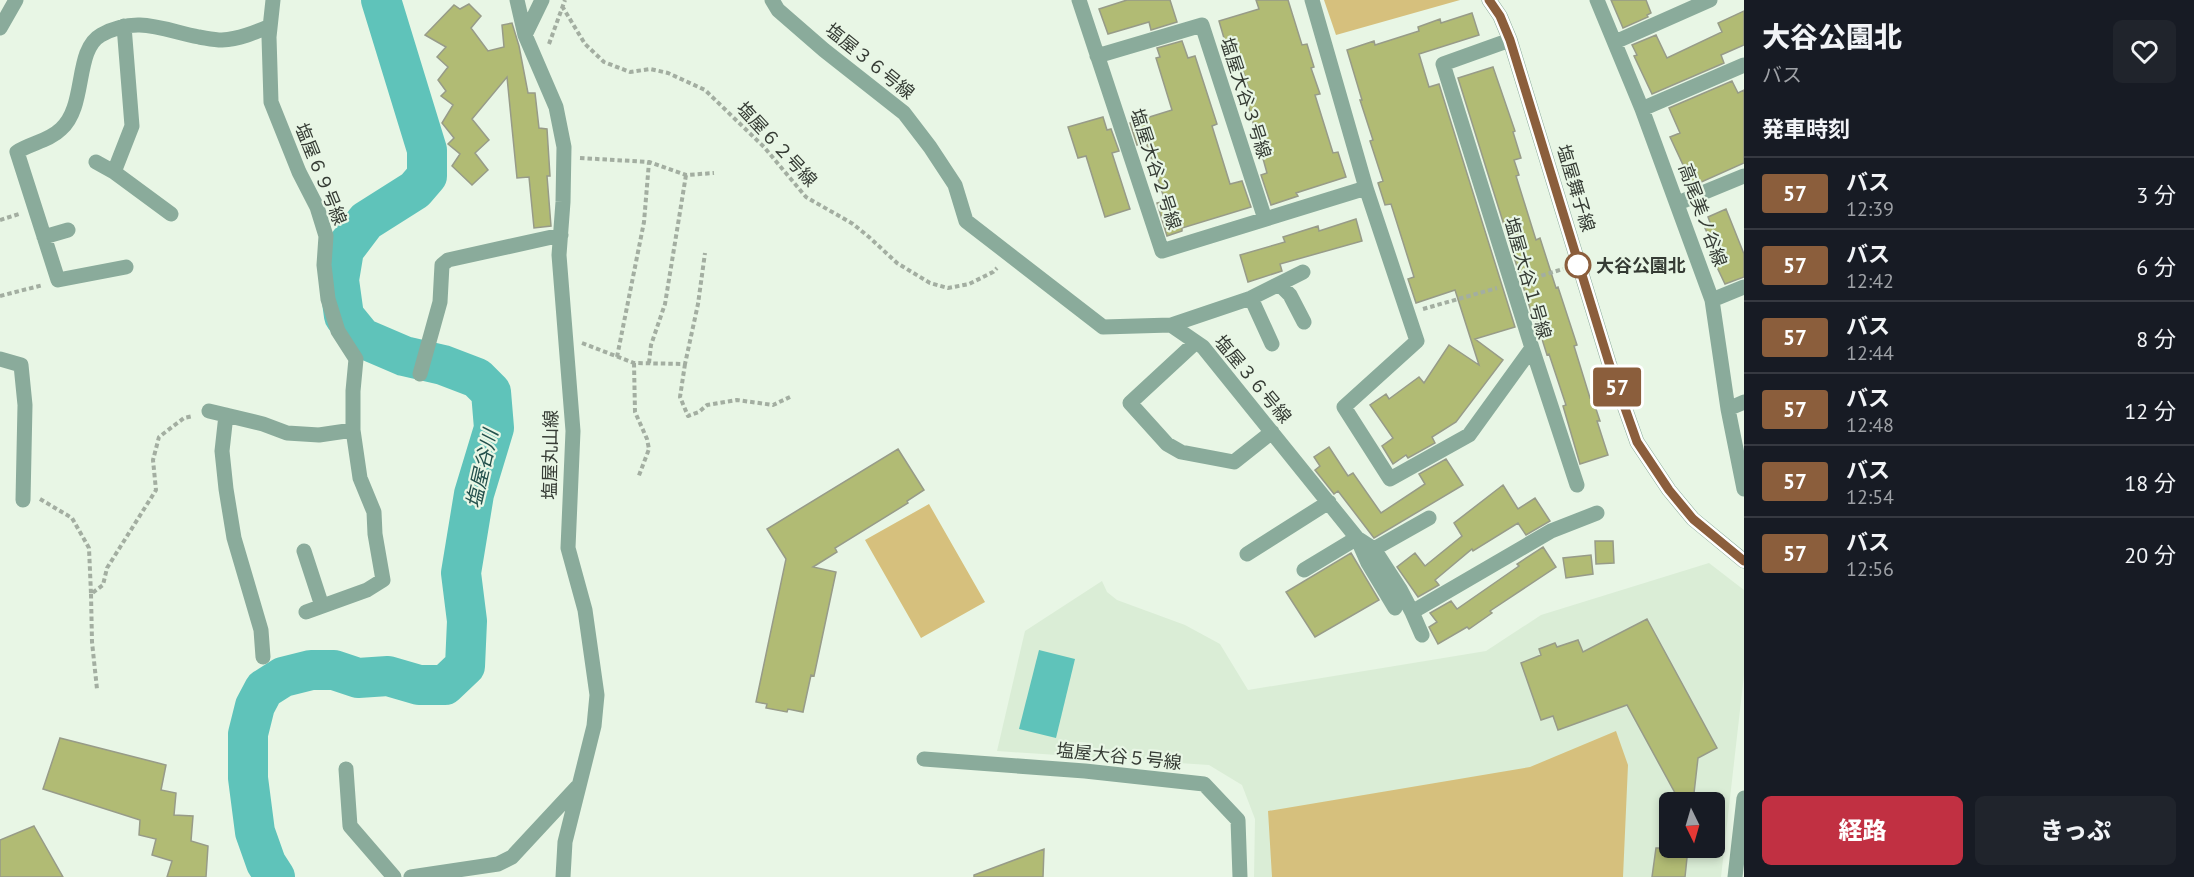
<!DOCTYPE html>
<html lang="ja">
<head>
<meta charset="utf-8">
<style>
	:root { --surface:#171b24; --page:#20242c; --text:#f1f3f6; --muted:#9ea1a6; --line:#363941; --accent:#c13042 }
	body { margin:0; font-family:"PT Sans","Noto Sans JP",sans-serif; background:var(--page); color:var(--text); height:100vh; display:flex; flex-direction:column; font-size:22px; white-space:nowrap }
	* { box-sizing:border-box; margin:0 }
	p { font-size:20px; color:var(--muted) }
	.icon { flex:none; width:33px; height:33px; fill:none; stroke:currentColor; stroke-width:2; stroke-linecap:round; stroke-linejoin:round }
	.map { position:relative; flex:1; overflow:hidden }
	.side { display:flex; flex-direction:column; background:var(--surface); width:450px }
	.side>* { flex:none }
	.badge { padding:0 12px; border-radius:4px; font-size:21px; line-height:39px }
	.needle { width:39px; rotate:175deg }
	.buttons { position:absolute; left:1659px; top:792px; display:grid; gap:12px }
	.buttons a { display:grid; place-items:center; width:66px; height:66px; border-radius:9px; background:var(--surface); box-shadow:0 3px 9px #0003; font-size:30px }
	.map>.badge { position:absolute; translate:-50% -50%; box-shadow:0 0 0 3px #fff }
	h2 { padding:0 18px; font-size:22px; line-height:54px }
	.round { display:grid; place-items:center; flex:none; width:63px; height:63px; border-radius:9px; background:var(--page) }
	.headline { display:flex; align-items:center; justify-content:space-between; height:102px; padding:0 18px }
	h1 { font-size:28px; font-weight:800; line-height:45px }
	.button { display:flex; gap:12px; margin-top:auto; padding:12px 18px }
	.button a { flex:1; height:69px; border-radius:9px; background:var(--accent); color:#fff; font-size:24px; font-weight:800; line-height:69px; text-align:center }
	.button a+a { background:var(--page); color:var(--text) }
	ul { padding:0; list-style:none }
	li { display:flex; align-items:center; gap:18px; height:72px; padding:0 18px; border-top:2px solid var(--line) }
	li div { flex:1 }
	li b { display:block; font-size:22px }
	li em { font-style:normal }
	li .badge { min-width:66px; font-weight:700; text-align:center }
	main { display:flex; flex:1; min-height:0 }
	.map>svg:first-child { display:block }
</style>
</head>
<body>
<main>
<div class="map">
<svg width="1744" height="877" viewBox="0 0 1744 877">
	<rect width="100%" height="100%" fill="#e8f6e5"/>
	<path fill="#daedd6" fill-rule="evenodd" d="M 1709,563 L 1744,590 L 1744,675 L 1721,877 L 1254,877 L 1255,819 L 1242,785 L 1209,765 L 997,751 L 1025,631 L 1102,581 L 1107,592 L 1117,600 L 1185,625 L 1220,644 L 1248,690 L 1486,651 L 1541,615 ZM 1670,802 L 1714,802 L 1714,848 L 1670,848 Z"/>
	<path fill="#d6c07d" d="M 1324,0 L 1460,0 L 1336,35 Z
		M 929,504 L 985,602 L 921,638 L 865,540 Z
		M 1616,731 L 1628,765 L 1623,877 L 1272,877 L 1268,811 L 1530,767 Z"/>
	<path fill="#5fc3ba" d="M 1039,650 L 1075,659 L 1056,738 L 1019,729 Z"/>
	<g fill="none" stroke-linecap="round" stroke-linejoin="round">
		<path stroke="#5fc3ba" stroke-width="40" d="M 275,877 L 266,863 L 255,832 L 248,778 L 248,734 L 255,706 L 264,689 L 283,677 L 311,670 L 334,670 L 358,678 L 388,676 L 419,685 L 445,685 L 465,666 L 467,621 L 461,573 L 474,494 L 494,428 L 491,392 L 477,378 L 443,365 L 404,356 L 362,338 L 344,316 L 339,280 L 344,250 L 366,221 L 415,190 L 427,176 L 427,150 L 381,0"/>
	</g>
	<path fill="#b1bb74" stroke="#979b88" stroke-width="1.5" d="M 1127,0 L 1170,0 L 1177,22 L 1151,30 L 1149,22 L 1108,34 L 1099,9 Z
		M 1256,0 L 1288,0 L 1302,45 L 1307,44 L 1314,67 L 1311,68 L 1320,94 L 1315,95 L 1333,153 L 1338,152 L 1346,177 L 1296,193 L 1298,196 L 1271,205 L 1261,175 L 1267,173 L 1247,101 L 1252,99 L 1234,42 L 1226,45 L 1219,21 L 1259,9 Z
		M 1611,0 L 1646,0 L 1651,13 L 1647,15 L 1648,17 L 1623,28 Z
		M 469,4 L 481,16 L 471,28 L 488,51 L 504,47 L 502,25 L 512,23 L 519,46 L 528,93 L 535,93 L 539,128 L 547,129 L 550,176 L 547,176 L 551,226 L 534,228 L 529,177 L 517,178 L 507,77 L 472,119 L 489,140 L 475,153 L 488,170 L 472,185 L 452,166 L 460,154 L 448,144 L 454,138 L 442,123 L 453,105 L 441,96 L 446,91 L 438,80 L 448,67 L 437,57 L 446,47 L 425,35 L 454,5 L 460,9 Z
		M 1744,11 L 1744,45 L 1721,55 L 1724,63 L 1652,94 L 1634,56 L 1637,55 L 1632,45 L 1656,35 L 1667,58 L 1722,32 L 1718,23 Z
		M 1472,13 L 1479,35 L 1419,54 L 1429,87 L 1439,84 L 1515,327 L 1475,339 L 1503,360 L 1456,422 L 1432,437 L 1435,443 L 1408,458 L 1406,455 L 1393,464 L 1382,446 L 1393,438 L 1370,405 L 1386,394 L 1389,399 L 1419,377 L 1424,383 L 1449,345 L 1479,365 L 1455,290 L 1416,303 L 1408,279 L 1414,277 L 1391,204 L 1385,205 L 1378,183 L 1383,181 L 1370,141 L 1373,140 L 1360,100 L 1362,100 L 1347,50 L 1374,41 L 1375,45 L 1419,31 L 1418,27 L 1440,19 L 1441,23 Z
		M 1182,41 L 1188,58 L 1195,56 L 1217,124 L 1212,126 L 1230,184 L 1242,181 L 1251,207 L 1182,228 L 1182,231 L 1167,236 L 1157,203 L 1165,201 L 1146,142 L 1137,145 L 1130,123 L 1172,110 L 1156,58 L 1160,57 L 1157,48 Z
		M 1493,67 L 1515,131 L 1513,132 L 1521,158 L 1514,160 L 1519,175 L 1516,176 L 1536,240 L 1540,238 L 1556,288 L 1558,287 L 1577,345 L 1574,346 L 1590,398 L 1592,397 L 1600,421 L 1597,421 L 1608,455 L 1580,464 L 1563,406 L 1566,405 L 1549,354 L 1547,355 L 1536,320 L 1534,321 L 1458,78 Z
		M 1732,81 L 1738,93 L 1744,90 L 1744,163 L 1688,188 L 1680,169 L 1684,167 L 1670,137 L 1680,133 L 1669,108 Z
		M 1103,117 L 1107,130 L 1111,129 L 1119,151 L 1112,153 L 1130,209 L 1105,217 L 1086,156 L 1078,158 L 1068,127 Z
		M 1726,209 L 1744,254 L 1744,277 L 1725,284 L 1715,263 L 1720,261 L 1705,228 L 1711,225 L 1708,217 Z
		M 1356,219 L 1362,241 L 1280,264 L 1282,271 L 1248,282 L 1240,255 L 1285,242 L 1283,237 L 1318,226 L 1319,231 Z
		M 1329,447 L 1348,476 L 1353,473 L 1381,513 L 1425,484 L 1419,474 L 1446,459 L 1463,485 L 1374,538 L 1338,491 L 1334,494 L 1315,470 L 1320,466 L 1314,457 Z
		M 898,449 L 924,490 L 907,501 L 908,503 L 835,548 L 837,552 L 813,567 L 836,572 L 814,676 L 811,675 L 803,712 L 788,709 L 787,712 L 766,708 L 767,704 L 756,702 L 786,559 L 767,529 Z
		M 1503,485 L 1518,509 L 1535,498 L 1550,521 L 1526,535 L 1518,523 L 1473,551 L 1472,549 L 1435,580 L 1439,585 L 1418,597 L 1397,567 L 1415,553 L 1425,566 L 1462,536 L 1454,523 Z
		M 1595,541 L 1613,541 L 1614,563 L 1596,564 Z
		M 1543,547 L 1556,567 L 1490,611 L 1492,613 L 1469,629 L 1467,627 L 1438,644 L 1429,627 L 1437,622 L 1430,613 L 1451,601 L 1457,609 L 1519,566 L 1517,564 Z
		M 1351,553 L 1379,600 L 1315,637 L 1286,592 Z
		M 1591,555 L 1593,574 L 1566,578 L 1563,558 Z
		M 1647,619 L 1717,748 L 1698,758 L 1693,802 L 1680,802 L 1627,705 L 1558,730 L 1553,716 L 1541,720 L 1521,663 L 1541,655 L 1539,649 L 1555,643 L 1557,647 L 1578,640 L 1583,652 Z
		M 60,738 L 166,765 L 161,790 L 176,793 L 174,815 L 193,816 L 191,841 L 208,846 L 206,877 L 167,877 L 172,861 L 152,855 L 156,839 L 139,835 L 140,820 L 43,789 Z
		M 34,826 L 63,877 L 0,877 L 0,840 Z
		M 1656,848 L 1688,848 L 1685,877 L 1652,877 Z
		M 1044,849 L 1043,877 L 974,877 L 974,875 Z"/>
	<g fill="none" stroke-linecap="round" stroke-linejoin="round">
		<path stroke="#a3aea1" stroke-width="4" stroke-dasharray="4.5 3" stroke-linecap="butt" d="M 562,6 L 585,44 L 604,62 L 630,72 L 650,69 L 668,73 L 705,90 L 764,147 L 806,197 L 853,224 L 869,237 L 897,263 L 930,283 L 948,288 L 969,284 L 993,272 L 997,268
			M 549,44 L 565,0
			M 580,158 L 649,162 L 686,175 L 714,173
			M 0,220 L 19,214
			M 1527,280 L 1563,269
			M 0,296 L 43,285
			M 1423,309 L 1497,288
			M 582,343 L 634,363 L 685,364 L 698,304 L 705,253
			M 617,357 L 644,222 L 649,162
			M 634,363 L 635,412 L 647,439 L 649,449 L 638,478
			M 649,363 L 651,345 L 665,304 L 686,175
			M 685,364 L 680,397 L 688,416 L 699,412 L 707,405 L 737,400 L 773,405 L 790,397
			M 40,499 L 72,518 L 89,548 L 91,594 L 103,585 L 107,568 L 156,490 L 153,460 L 159,437 L 184,418 L 193,416
			M 91,594 L 92,642 L 97,689"/>
		<path stroke="#8aab9b" stroke-width="15" d="M 273,0 L 269,37 L 271,102 L 299,172 L 317,207 L 326,236 L 324,265 L 328,299 L 338,331 L 356,359 L 353,391 L 353,430 L 360,478 L 374,512 L 375,534 L 383,580 L 367,590 L 306,612
			M 517,0 L 525,35 L 556,107 L 564,147 L 563,202 L 559,255 L 573,431 L 568,548 L 585,610 L 597,695 L 594,726 L 565,842 L 563,877
			M 772,0 L 778,10 L 824,50 L 904,113 L 930,147 L 955,185 L 966,221 L 1103,327 L 1171,325 L 1203,347 L 1357,538 L 1374,549 L 1400,589 L 1412,612 L 1551,531 L 1597,513
			M 1079,0 L 1162,251 L 1366,188
			M 1312,0 L 1366,188 L 1417,341 L 1344,407 L 1390,479 L 1469,435 L 1532,348 L 1443,64 L 1510,40
			M 1489,0 L 1500,16 L 1510,40 L 1609,363 L 1637,442 L 1669,490 L 1693,519 L 1744,561
			M 1597,0 L 1642,109 L 1712,300 L 1728,409 L 1744,489
			M 124,26 L 132,126 L 114,172 L 171,214
			M 0,28 L 16,0
			M 525,35 L 542,0
			M 1615,42 L 1710,0
			M 1097,56 L 1202,25 L 1265,219
			M 1642,109 L 1744,65
			M 96,162 L 114,172
			M 1678,203 L 1744,176
			M 44,237 L 68,230
			M 126,267 L 58,280 L 17,152 C 31,143 49,141 61,129 C 87,106 74,50 101,35 C 137,15 163,30 199,37 C 206,38 214,40 222,40 C 239,39 254,33 270,26
			M 1279,284 L 1290,295 L 1304,322
			M 1251,298 L 1272,344
			M 1712,300 L 1744,287
			M 1171,325 L 1251,298 L 1303,272
			M 1196,342 L 1130,403 L 1167,444 L 1181,452 L 1234,462 L 1272,432
			M 1532,348 L 1577,485
			M 0,359 L 21,365 L 25,405 L 23,500
			M 420,374 L 440,302 L 442,265 L 448,260 L 561,235
			M 1728,409 L 1744,402
			M 209,411 L 263,424 L 287,433 L 319,435 L 353,430
			M 226,415 L 222,451 L 226,489 L 234,538 L 261,630 L 263,657
			M 1374,549 L 1429,518
			M 304,551 L 322,606
			M 1247,554 L 1329,502
			M 1304,570 L 1357,538 L 1368,563 L 1395,608
			M 1412,612 L 1422,635
			M 924,759 L 1085,771 L 1204,784 L 1238,820 L 1240,877
			M 346,769 L 350,826 L 394,877
			M 411,877 L 498,864 L 512,857 L 577,787
			M 1735,877 L 1744,798"/>
	</g>
	<g fill="none" stroke-linecap="round" stroke-linejoin="round">
		<defs>
			<path id="line" d="M 1489,0 L 1500,16 L 1510,40 L 1609,363 L 1637,442 L 1669,490 L 1693,519 L 1744,561"/>
		</defs>
		<use href="#line" stroke="#fff" stroke-width="14"/>
		<use href="#line" stroke="#8b5e3c" stroke-width="9"/>
	</g>
	<circle fill="#fff" stroke="#8b5e3c" stroke-width="3" cx="1578" cy="265" r="12"/>
	<g text-anchor="middle" dominant-baseline="central" stroke-width="4.5" stroke-linejoin="round" paint-order="stroke">
		<g font-size="18" fill="#353b34" stroke="#e8f6e5">
			<text transform="translate(870 61) rotate(39)">塩屋３６号線</text>
			<text transform="translate(1246 98) rotate(72)">塩屋大谷３号線</text>
			<text transform="translate(777 144) rotate(47)">塩屋６２号線</text>
			<text transform="translate(1156 169) rotate(72)">塩屋大谷２号線</text>
			<text transform="translate(321 174) rotate(68)">塩屋６９号線</text>
			<text transform="translate(1576 188) rotate(73)">塩屋舞子線</text>
			<text transform="translate(1703 215) rotate(70)">高尾美ノ谷線</text>
			<text transform="translate(1528 278) rotate(74)">塩屋大谷１号線</text>
			<text transform="translate(1253 379) rotate(50)">塩屋３６号線</text>
			<text transform="translate(550 455) rotate(-89)">塩屋丸山線</text>
			<text transform="translate(1119 756) rotate(6)">塩屋大谷５号線</text>
		</g>
		<g font-size="18" font-weight="bold" fill="#353b34" stroke="#e8f6e5" text-anchor="start">
			<text x="1596" y="265">大谷公園北</text>
		</g>
		<g font-size="20" font-style="italic" fill="#23504c" stroke="#e8f6e5">
			<text transform="translate(482 469) rotate(-77)">塩屋谷川</text>
		</g>
	</g>
</svg>
<div class="buttons">
<a><svg class="needle" viewBox="-14 -14 28 28"><path d="M0-13l5 13h-10z" fill="#e53935"/><path d="M0 13l5-13h-10z" fill="#9ea1a6"/></svg></a>
</div>
<b class="badge" style="left:1617px;top:387px;background:#8b5e3c;color:#fff">57</b>
</div>
<section class="side">
<div class="headline"><div><h1>大谷公園北</h1><p>バス</p></div><a class="round"><svg class="icon" aria-label="heart" viewBox="0 0 24 24"><path d="M12 20l-8-8c-3-5 5-10 8-4 3-6 11-1 8 4z"/></svg></a></div>
<h2>発車時刻</h2>
<ul>
<li><span class="badge" style="background:#8b5e3c;color:#fff">57</span><div><b>バス</b><p>12:39</p></div><em>3 分</em></li>
<li><span class="badge" style="background:#8b5e3c;color:#fff">57</span><div><b>バス</b><p>12:42</p></div><em>6 分</em></li>
<li><span class="badge" style="background:#8b5e3c;color:#fff">57</span><div><b>バス</b><p>12:44</p></div><em>8 分</em></li>
<li><span class="badge" style="background:#8b5e3c;color:#fff">57</span><div><b>バス</b><p>12:48</p></div><em>12 分</em></li>
<li><span class="badge" style="background:#8b5e3c;color:#fff">57</span><div><b>バス</b><p>12:54</p></div><em>18 分</em></li>
<li><span class="badge" style="background:#8b5e3c;color:#fff">57</span><div><b>バス</b><p>12:56</p></div><em>20 分</em></li>
</ul>
<div class="button"><a>経路</a><a>きっぷ</a></div>
</section>
</main>
</body>
</html>
